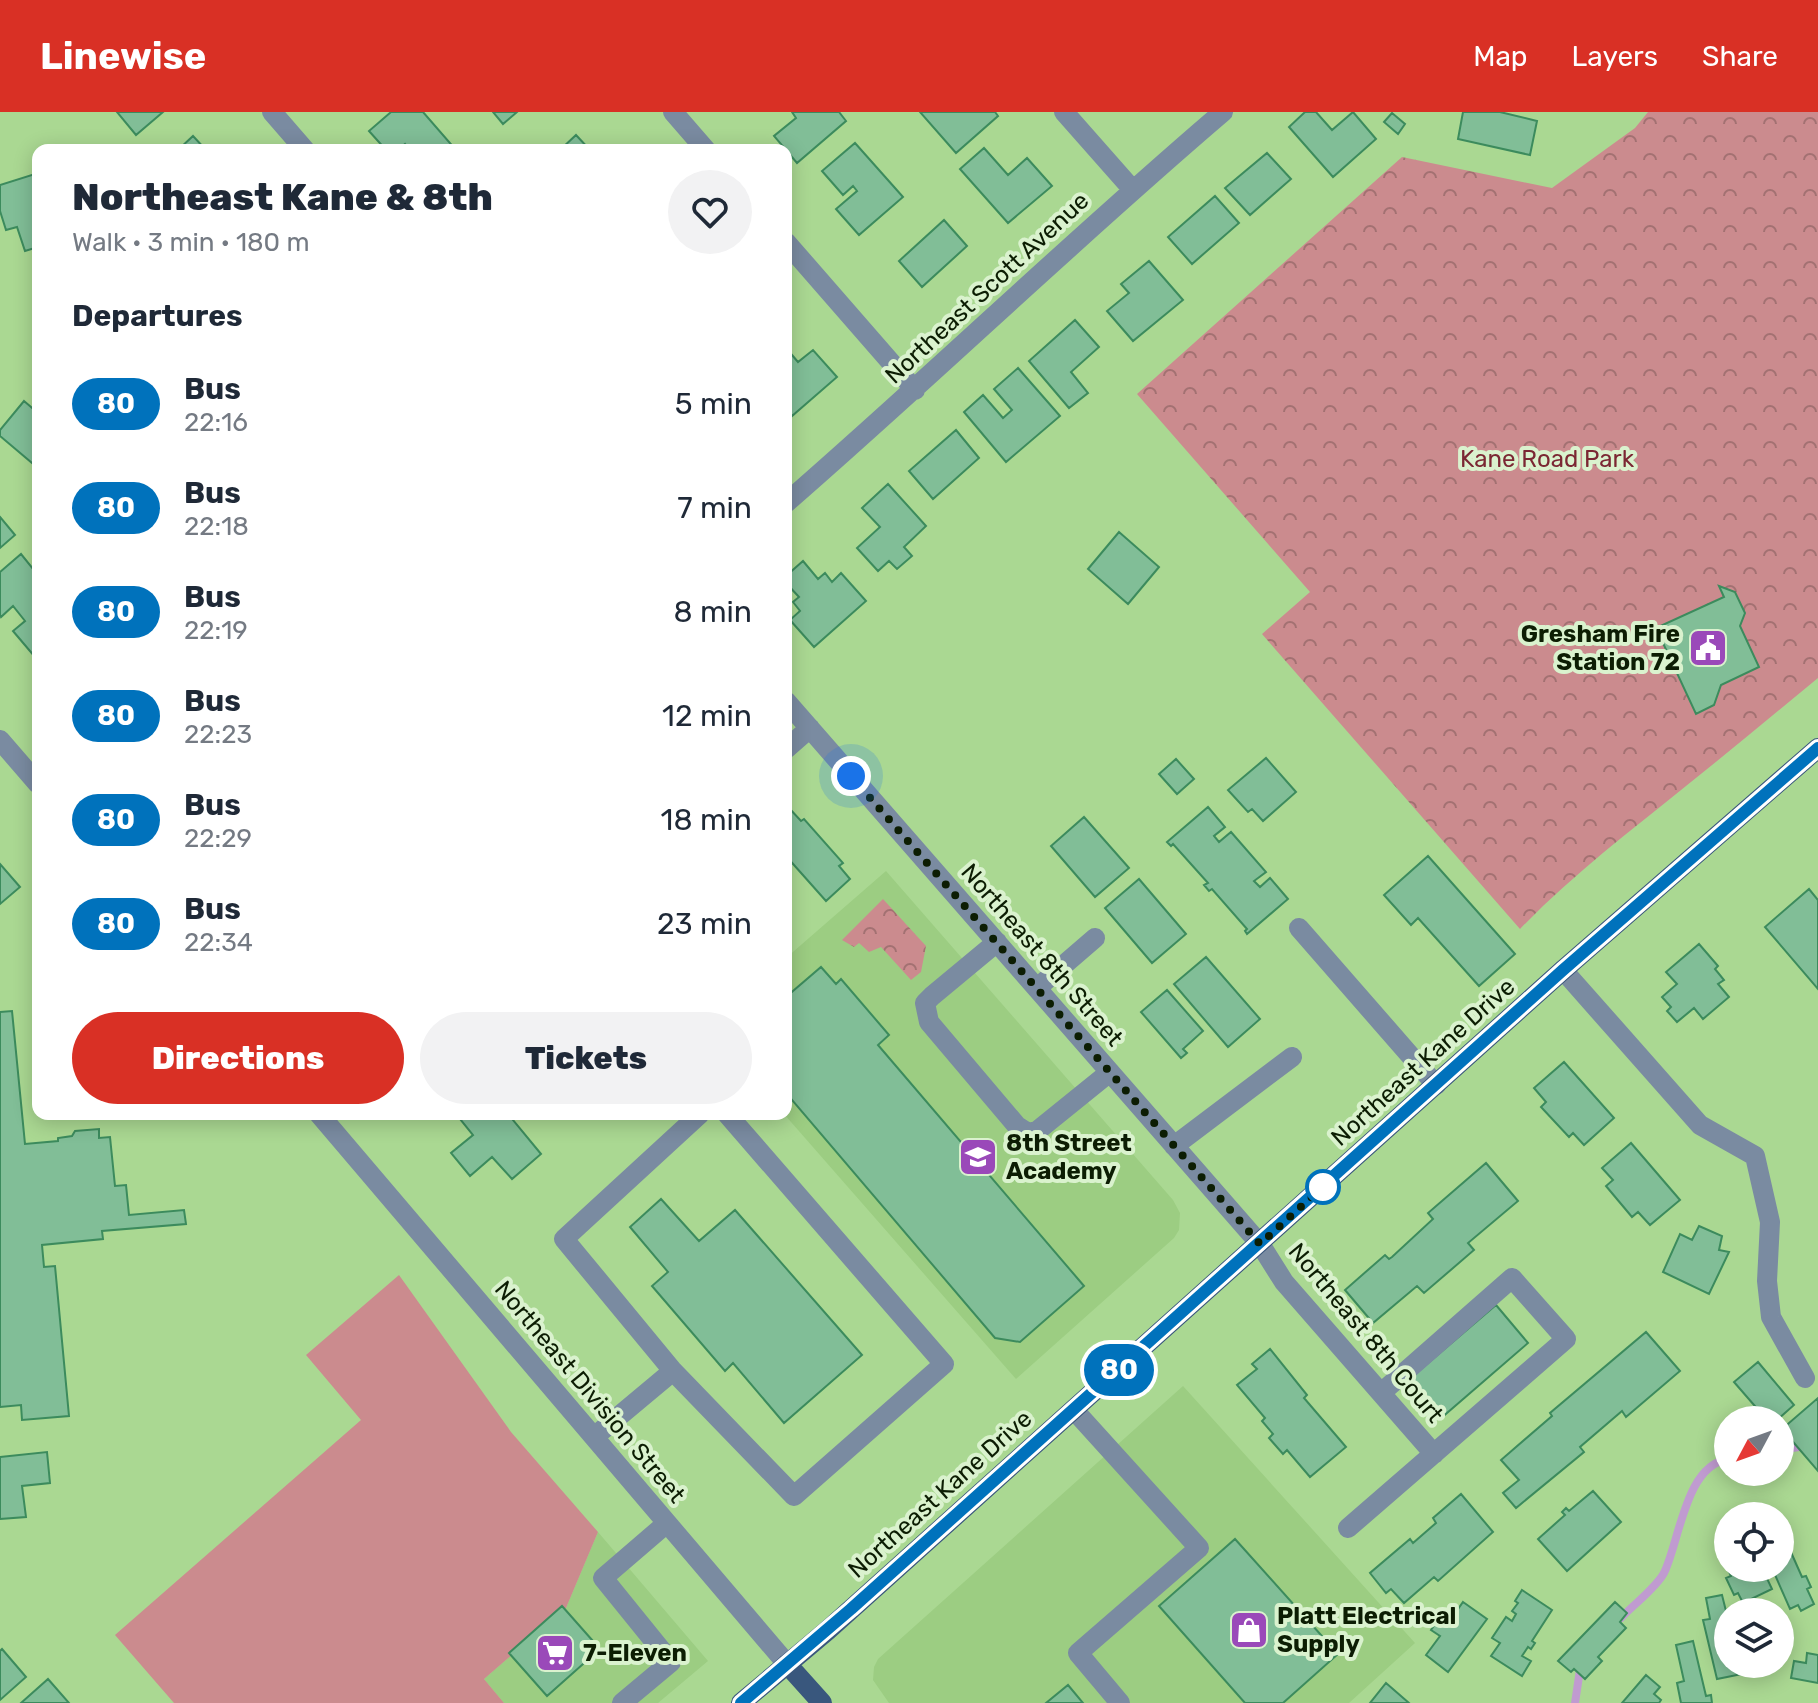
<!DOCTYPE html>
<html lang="en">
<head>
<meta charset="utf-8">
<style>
	:root { --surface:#fff; --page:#f2f2f3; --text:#1f2937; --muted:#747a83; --accent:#d93025 }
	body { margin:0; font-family:Rubik,sans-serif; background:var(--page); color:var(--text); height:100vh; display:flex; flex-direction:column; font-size:30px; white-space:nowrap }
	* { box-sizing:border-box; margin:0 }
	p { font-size:26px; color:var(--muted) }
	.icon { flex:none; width:44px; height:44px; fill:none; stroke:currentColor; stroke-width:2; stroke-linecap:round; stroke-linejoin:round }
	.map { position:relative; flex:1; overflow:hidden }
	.side { position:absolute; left:32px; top:32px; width:760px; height:976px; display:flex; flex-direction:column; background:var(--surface); border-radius:16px; box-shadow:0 4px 20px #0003 }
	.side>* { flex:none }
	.badge { padding:0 16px; border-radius:26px; font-size:28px; line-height:52px }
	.needle { width:52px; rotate:229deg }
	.controls { position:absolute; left:1714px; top:1294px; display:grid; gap:16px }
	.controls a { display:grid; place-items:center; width:80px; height:80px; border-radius:50%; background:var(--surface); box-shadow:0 4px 20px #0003; font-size:40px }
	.you { position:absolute; width:40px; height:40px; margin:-20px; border:6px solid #fff; border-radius:50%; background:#1a73e8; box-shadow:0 0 0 12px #1a73e833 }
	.map>.badge { position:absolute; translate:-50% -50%; box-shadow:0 0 0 4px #fff }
	h2 { padding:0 40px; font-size:30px; line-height:72px }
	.round { display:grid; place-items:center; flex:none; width:84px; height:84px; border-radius:42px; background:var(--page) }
	.summary { display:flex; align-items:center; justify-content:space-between; height:136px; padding:0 40px }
	h1 { font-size:38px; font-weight:800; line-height:60px }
	.button { display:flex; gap:16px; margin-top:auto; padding:16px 40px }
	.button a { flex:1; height:92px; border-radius:48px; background:var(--accent); color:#fff; font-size:32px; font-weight:800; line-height:92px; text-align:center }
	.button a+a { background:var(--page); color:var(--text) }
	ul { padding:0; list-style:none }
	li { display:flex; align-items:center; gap:24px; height:104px; padding:0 40px }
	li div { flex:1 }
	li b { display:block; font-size:30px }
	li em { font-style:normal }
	li .badge { min-width:88px; font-weight:700; text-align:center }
	header { display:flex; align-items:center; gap:48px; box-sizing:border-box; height:112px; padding:0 40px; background:var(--accent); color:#fff }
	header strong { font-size:38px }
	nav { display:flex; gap:44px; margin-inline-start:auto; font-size:28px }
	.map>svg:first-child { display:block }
</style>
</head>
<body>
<header>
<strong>Linewise</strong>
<nav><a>Map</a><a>Layers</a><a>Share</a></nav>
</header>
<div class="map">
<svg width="1818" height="1591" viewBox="0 0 1818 1591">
	<defs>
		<pattern id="forest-crowns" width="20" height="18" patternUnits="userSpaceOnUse" patternTransform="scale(2)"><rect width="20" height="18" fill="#cb8b8e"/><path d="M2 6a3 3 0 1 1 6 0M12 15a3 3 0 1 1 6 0" fill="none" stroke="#a37172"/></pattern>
	</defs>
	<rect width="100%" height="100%" fill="#aad892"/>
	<path fill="#9ccd82" d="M 886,759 L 1173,1088 L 1180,1101 L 1179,1118 L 1174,1126 L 1016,1267 L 784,1002 L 786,1002 L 786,846 Z
		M 1183,1274 L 1415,1531 L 1349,1591 L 889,1591 L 873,1568 L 874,1555 L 878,1547 Z
		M 598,1420 L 708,1549 L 658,1591 L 504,1591 L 484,1567 L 566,1496 Z"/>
	<path fill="#cb8b8e" d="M 399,1163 L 511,1320 L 598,1420 L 566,1496 L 484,1567 L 504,1591 L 174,1591 L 115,1523 L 361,1308 L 306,1243 Z"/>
	<path fill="url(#forest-crowns)" d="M 1648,0 L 1818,0 L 1818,566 C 1774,602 1730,639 1686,674 C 1628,721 1572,763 1520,817 L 1262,522 L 1310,480 L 1137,282 L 1402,45 L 1552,76 L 1635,16 Z
		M 883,787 L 926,834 L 921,860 L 911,868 L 881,835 L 869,840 L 859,831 L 854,835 L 842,828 Z"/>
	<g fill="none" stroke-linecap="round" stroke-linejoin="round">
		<path stroke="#c09bd0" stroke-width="8" d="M 1780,1338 L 1818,1332
			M 1621,1506 C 1634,1492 1655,1477 1664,1461 C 1680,1428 1685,1354 1728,1347
			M 1575,1591 L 1581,1551"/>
	</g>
	<path fill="#81be97" stroke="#3c8b5d" stroke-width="2" d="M 117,0 L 163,0 L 136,23 Z
		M 391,0 L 423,0 L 456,38 L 410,38 L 405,32 L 398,38 L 386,38 L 369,19 Z
		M 493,0 L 517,0 L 503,12 Z
		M 792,0 L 839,0 L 846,9 L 797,51 L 774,24 L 796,6 Z
		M 920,0 L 995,0 L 998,4 L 956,41 Z
		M 1305,0 L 1316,0 L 1332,18 L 1353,0 L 1376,27 L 1333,65 L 1289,15 Z
		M 1463,0 L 1500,0 L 1537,9 L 1530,43 L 1458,27 Z
		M 1392,1 L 1405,12 L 1398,22 L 1384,10 Z
		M 576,23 L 590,38 L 560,38 Z
		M 193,24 L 206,38 L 178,38 Z
		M 855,31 L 903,85 L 859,123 L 836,97 L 857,79 L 853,74 L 843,83 L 822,59 Z
		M 984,36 L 1008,63 L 1027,46 L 1052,74 L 1008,111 L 960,57 Z
		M 1267,41 L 1291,67 L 1250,103 L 1225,76 Z
		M 38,61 L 38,135 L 25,139 L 17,115 L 6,118 L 0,99 L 0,73 Z
		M 1215,84 L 1239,111 L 1192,152 L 1168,125 Z
		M 944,108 L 967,134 L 922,175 L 899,149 Z
		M 1149,149 L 1183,188 L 1133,229 L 1107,199 L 1129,181 L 1121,172 Z
		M 1075,208 L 1099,235 L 1071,260 L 1088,281 L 1069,296 L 1029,249 Z
		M 786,236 L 798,250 L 813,238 L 837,265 L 792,304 L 786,297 Z
		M 1018,256 L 1060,304 L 1006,350 L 964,300 L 983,283 L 1003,306 L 1012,298 L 994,277 Z
		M 24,289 L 38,301 L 38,356 L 0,324 L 0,318 Z
		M 956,318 L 979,346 L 933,387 L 909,359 Z
		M 888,372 L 926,414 L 904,435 L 912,444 L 897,457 L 889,449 L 878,459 L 857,436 L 880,415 L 862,396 Z
		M 0,405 L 15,423 L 0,436 Z
		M 1119,420 L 1159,455 L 1128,492 L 1088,457 Z
		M 21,442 L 38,463 L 38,542 L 35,545 L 13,519 L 25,509 L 13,494 L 1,505 L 0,503 L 0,460 Z
		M 803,449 L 818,467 L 825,461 L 832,470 L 841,461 L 866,489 L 814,535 L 790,508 L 800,499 L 793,490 L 799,485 L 786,471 L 786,464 Z
		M 1719,474 L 1735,480 L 1745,501 L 1740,514 L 1759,555 L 1721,573 L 1714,593 L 1696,602 L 1656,516 L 1724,485 Z
		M 1266,646 L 1296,680 L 1263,709 L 1252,697 L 1248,700 L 1228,678 Z
		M 1176,647 L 1194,667 L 1177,682 L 1159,662 Z
		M 1208,695 L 1225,715 L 1214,724 L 1219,730 L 1231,720 L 1266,760 L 1254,769 L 1260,775 L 1270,766 L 1288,787 L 1247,822 L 1245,819 L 1247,817 L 1212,777 L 1209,779 L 1204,773 L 1208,771 L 1173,732 L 1171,734 L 1167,730 Z
		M 789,696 L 801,709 L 804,707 L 843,751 L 839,754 L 850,767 L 826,789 L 786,744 L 786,698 Z
		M 1084,705 L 1129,756 L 1095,785 L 1051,734 Z
		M 1428,744 L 1515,842 L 1479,874 L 1418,806 L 1411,813 L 1384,783 Z
		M 0,752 L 20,775 L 0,792 Z
		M 1139,767 L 1186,822 L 1152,851 L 1105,796 Z
		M 1809,777 L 1818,788 L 1818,877 L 1765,815 Z
		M 1699,832 L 1718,854 L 1715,857 L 1724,868 L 1718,872 L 1729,885 L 1703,907 L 1694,896 L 1677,910 L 1667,899 L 1671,895 L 1662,885 L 1677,872 L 1666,860 Z
		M 1206,845 L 1260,907 L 1228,935 L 1174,872 Z
		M 821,855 L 836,872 L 841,867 L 889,923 L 878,933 L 1084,1174 L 1020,1230 L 995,1226 L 786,981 L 786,885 Z
		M 1167,878 L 1203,919 L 1183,937 L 1187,941 L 1181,946 L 1141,900 Z
		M 12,899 L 25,1032 L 58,1029 L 58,1026 L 72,1024 L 75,1019 L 99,1017 L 99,1026 L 110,1025 L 115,1074 L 126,1073 L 129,1103 L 184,1098 L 186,1112 L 102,1119 L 103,1127 L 42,1133 L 44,1155 L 55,1154 L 69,1304 L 22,1308 L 21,1293 L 0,1295 L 0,900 Z
		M 1564,950 L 1614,1006 L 1584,1033 L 1573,1021 L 1569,1025 L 1541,995 L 1546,990 L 1534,976 Z
		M 456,1002 L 508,1002 L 541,1042 L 512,1067 L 492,1045 L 470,1064 L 451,1041 L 473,1023 Z
		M 1631,1031 L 1680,1088 L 1650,1113 L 1638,1100 L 1632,1105 L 1606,1074 L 1613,1068 L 1602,1056 Z
		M 1486,1051 L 1518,1089 L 1468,1131 L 1474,1138 L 1424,1181 L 1417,1174 L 1373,1211 L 1345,1178 L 1385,1143 L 1389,1147 L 1392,1145 L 1433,1107 L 1428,1101 Z
		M 661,1087 L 699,1129 L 735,1098 L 862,1243 L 784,1311 L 733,1251 L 725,1259 L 652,1174 L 668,1160 L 630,1115 Z
		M 1699,1114 L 1722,1124 L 1719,1138 L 1729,1140 L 1709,1182 L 1663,1160 L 1680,1122 L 1692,1128 Z
		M 1496,1193 L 1528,1231 L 1440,1307 L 1407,1269 Z
		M 1646,1220 L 1680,1259 L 1626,1305 L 1622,1299 L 1580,1335 L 1584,1340 L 1516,1396 L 1503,1381 L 1519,1368 L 1501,1348 L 1552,1304 L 1550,1301 Z
		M 1270,1237 L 1307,1283 L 1304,1286 L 1346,1335 L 1310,1365 L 1287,1338 L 1283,1342 L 1269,1326 L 1273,1322 L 1262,1309 L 1265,1306 L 1237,1273 L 1257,1257 L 1252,1252 Z
		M 1758,1250 L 1794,1293 L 1777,1308 L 1767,1308 L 1734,1270 Z
		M 1818,1286 L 1818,1359 L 1782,1317 Z
		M 47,1340 L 50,1371 L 22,1374 L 26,1405 L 0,1407 L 0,1345 Z
		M 1593,1379 L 1621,1410 L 1567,1459 L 1538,1427 L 1565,1403 L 1562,1400 L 1566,1396 L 1569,1399 Z
		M 1461,1382 L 1493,1420 L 1438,1469 L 1434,1465 L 1404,1491 L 1391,1477 L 1386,1481 L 1370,1461 L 1410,1427 L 1413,1431 L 1436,1411 L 1433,1406 Z
		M 1235,1427 L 1338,1542 L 1283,1591 L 1245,1591 L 1159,1494 Z
		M 1786,1429 L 1802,1465 L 1806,1464 L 1811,1475 L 1807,1477 L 1814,1492 L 1801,1499 L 1798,1493 L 1790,1497 L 1772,1456 L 1780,1456 L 1780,1432 Z
		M 1728,1430 L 1728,1456 L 1767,1456 L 1763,1458 L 1772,1477 L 1743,1491 L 1738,1481 L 1734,1483 L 1726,1466 L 1731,1464 L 1718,1435 Z
		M 1522,1478 L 1552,1498 L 1532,1529 L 1535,1531 L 1531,1537 L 1528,1535 L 1522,1544 L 1531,1549 L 1522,1564 L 1491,1544 L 1500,1531 L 1492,1526 L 1506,1505 L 1512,1509 L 1516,1502 L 1512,1499 L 1518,1491 L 1515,1489 Z
		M 1722,1483 L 1728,1507 L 1728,1552 L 1740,1552 L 1742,1562 L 1717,1567 L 1703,1508 L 1710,1507 L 1706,1486 Z
		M 1463,1490 L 1487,1507 L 1448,1560 L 1426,1543 L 1440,1524 L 1431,1518 L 1438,1508 L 1446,1514 Z
		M 1615,1490 L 1627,1501 L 1620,1510 L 1626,1516 L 1598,1545 L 1602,1549 L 1585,1567 L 1574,1557 L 1571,1560 L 1558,1549 Z
		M 562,1494 L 600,1537 L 547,1584 L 509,1541 Z
		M 1693,1529 L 1706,1584 L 1711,1583 L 1712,1591 L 1681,1591 L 1677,1571 L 1684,1569 L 1676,1533 Z
		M 2,1537 L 26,1565 L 0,1588 L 0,1539 Z
		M 1807,1541 L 1818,1543 L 1818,1571 L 1791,1566 L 1794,1549 L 1806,1551 Z
		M 1646,1563 L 1660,1575 L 1654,1582 L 1661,1588 L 1659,1591 L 1622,1591 Z
		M 48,1567 L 69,1591 L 21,1591 Z
		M 1386,1571 L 1409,1591 L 1370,1591 Z
		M 1068,1573 L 1083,1591 L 1046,1591 Z"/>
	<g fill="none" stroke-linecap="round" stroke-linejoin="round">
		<path stroke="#7a8ba1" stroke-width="20" d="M 272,0 L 305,38
			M 673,0 L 706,38
			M 1064,0 L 1132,77
			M 786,130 L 915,278
			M 786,391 C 933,263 1074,127 1223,0
			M 786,589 L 1260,1132 L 1284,1170 L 1434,1342
			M 0,628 L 38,672
			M 786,637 L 810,616
			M 1299,816 L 1436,973
			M 997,830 L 932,884 L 925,891 L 929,910 L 1017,1014 L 1028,1021 L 1037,1019 L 1110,960
			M 1563,858 L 1700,1013 L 1755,1044 L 1770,1110 L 1767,1169 L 1771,1205 L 1805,1266
			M 1037,876 L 1095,826
			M 319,1002 L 787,1552
			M 700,1002 L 564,1127 L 673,1259 L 794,1384 L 944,1252 L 727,1002
			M 1174,1034 L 1292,945
			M 1074,1298 L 1199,1436 L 1078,1541 L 1120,1591
			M 594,1325 L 673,1259
			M 1348,1416 L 1566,1227 L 1512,1166 L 1381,1281
			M 622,1591 L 671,1550 L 603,1466 L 667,1411"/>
		<path stroke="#39577d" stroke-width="20" d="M 787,1552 L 822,1591
			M 741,1591 L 828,1518 L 1563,858 L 1818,636"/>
	</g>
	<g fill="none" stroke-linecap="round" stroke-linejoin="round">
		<defs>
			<path id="line" d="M 741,1591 L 851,1497 L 1563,858 L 1818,636"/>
		</defs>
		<use href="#line" stroke="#fff" stroke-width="18"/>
		<use href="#line" stroke="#0072bc" stroke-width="12"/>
		<path stroke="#0c1d03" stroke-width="8" stroke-dasharray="0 14.4" d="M 851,664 L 1260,1132 L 1326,1072 L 1323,1075"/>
	</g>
	<defs>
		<symbol id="civic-square" viewBox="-11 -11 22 22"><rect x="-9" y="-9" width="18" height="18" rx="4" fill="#9a49b9" stroke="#daf2ce"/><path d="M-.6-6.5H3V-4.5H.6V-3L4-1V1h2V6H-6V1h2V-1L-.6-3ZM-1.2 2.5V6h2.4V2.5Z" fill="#fff"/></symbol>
		<symbol id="school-square" viewBox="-11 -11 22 22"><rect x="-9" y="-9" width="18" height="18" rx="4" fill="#9a49b9" stroke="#daf2ce"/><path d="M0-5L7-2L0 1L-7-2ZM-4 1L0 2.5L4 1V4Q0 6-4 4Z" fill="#fff"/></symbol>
		<symbol id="shop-square" viewBox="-11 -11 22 22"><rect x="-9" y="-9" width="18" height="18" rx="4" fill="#9a49b9" stroke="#daf2ce"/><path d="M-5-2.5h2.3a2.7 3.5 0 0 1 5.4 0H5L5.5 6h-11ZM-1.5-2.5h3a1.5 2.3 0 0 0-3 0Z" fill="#fff"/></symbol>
		<symbol id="supermarket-square" viewBox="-11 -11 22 22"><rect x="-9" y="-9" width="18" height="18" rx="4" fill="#9a49b9" stroke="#daf2ce"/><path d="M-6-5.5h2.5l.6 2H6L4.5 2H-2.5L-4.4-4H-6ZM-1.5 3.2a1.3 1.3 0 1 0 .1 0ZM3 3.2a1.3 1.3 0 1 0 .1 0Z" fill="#fff"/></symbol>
	</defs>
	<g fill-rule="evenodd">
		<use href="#civic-square" x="1686" y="514" width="44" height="44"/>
		<use href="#school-square" x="956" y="1023" width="44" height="44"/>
		<use href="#shop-square" x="1227" y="1496" width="44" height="44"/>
		<use href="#supermarket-square" x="533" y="1519" width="44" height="44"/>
	</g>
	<circle fill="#fff" stroke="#0072bc" stroke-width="4" cx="1323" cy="1075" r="16"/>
	<g text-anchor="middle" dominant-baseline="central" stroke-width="8" stroke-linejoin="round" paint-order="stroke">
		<g font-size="24" fill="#0c1d03" stroke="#daf2ce">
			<text transform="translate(987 176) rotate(-43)">Northeast Scott Avenue</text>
			<text transform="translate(1042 843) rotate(49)">Northeast 8th Street</text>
			<text transform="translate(1423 950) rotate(-42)">Northeast Kane Drive</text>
			<text transform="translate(1366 1221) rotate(50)">Northeast 8th Court</text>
			<text transform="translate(590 1280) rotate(50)">Northeast Division Street</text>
			<text transform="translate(940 1382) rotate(-42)">Northeast Kane Drive</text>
		</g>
		<g font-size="24" fill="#7b2733" stroke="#daf2ce">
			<text x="1547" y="347">Kane Road Park</text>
		</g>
		<g font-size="24" font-weight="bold" fill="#0c1d03" stroke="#daf2ce" text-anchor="start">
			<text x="1680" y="522" text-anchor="end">Gresham Fire<tspan x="1680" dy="28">Station 72</tspan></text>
			<text x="1006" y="1031">8th Street<tspan x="1006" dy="28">Academy</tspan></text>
			<text x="1277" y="1504">Platt Electrical<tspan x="1277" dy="28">Supply</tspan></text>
			<text x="583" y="1541">7-Eleven</text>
		</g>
	</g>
</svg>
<div class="controls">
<a><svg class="needle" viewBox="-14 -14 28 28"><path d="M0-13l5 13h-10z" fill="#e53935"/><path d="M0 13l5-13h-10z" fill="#747a83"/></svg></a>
<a><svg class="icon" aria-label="locate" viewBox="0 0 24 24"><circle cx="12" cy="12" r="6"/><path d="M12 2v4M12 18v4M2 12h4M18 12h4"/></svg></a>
<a><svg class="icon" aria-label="layers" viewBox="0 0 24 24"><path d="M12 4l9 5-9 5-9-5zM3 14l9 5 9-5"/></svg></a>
</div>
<div class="you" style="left:851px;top:664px"></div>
<b class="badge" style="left:1119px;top:1258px;background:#0072bc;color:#fff">80</b>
<section class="side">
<div class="summary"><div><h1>Northeast Kane &amp; 8th</h1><p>Walk · 3 min · 180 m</p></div><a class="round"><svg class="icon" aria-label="heart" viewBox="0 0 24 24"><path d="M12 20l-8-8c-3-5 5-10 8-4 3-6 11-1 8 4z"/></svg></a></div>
<h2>Departures</h2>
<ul>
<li><span class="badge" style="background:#0072bc;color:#fff">80</span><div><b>Bus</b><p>22:16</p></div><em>5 min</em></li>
<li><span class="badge" style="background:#0072bc;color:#fff">80</span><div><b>Bus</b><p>22:18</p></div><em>7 min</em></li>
<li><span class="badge" style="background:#0072bc;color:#fff">80</span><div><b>Bus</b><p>22:19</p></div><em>8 min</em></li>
<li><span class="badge" style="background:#0072bc;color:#fff">80</span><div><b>Bus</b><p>22:23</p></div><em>12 min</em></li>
<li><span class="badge" style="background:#0072bc;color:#fff">80</span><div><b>Bus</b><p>22:29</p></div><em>18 min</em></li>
<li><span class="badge" style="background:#0072bc;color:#fff">80</span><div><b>Bus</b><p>22:34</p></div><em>23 min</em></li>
</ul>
<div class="button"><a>Directions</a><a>Tickets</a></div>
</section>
</div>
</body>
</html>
